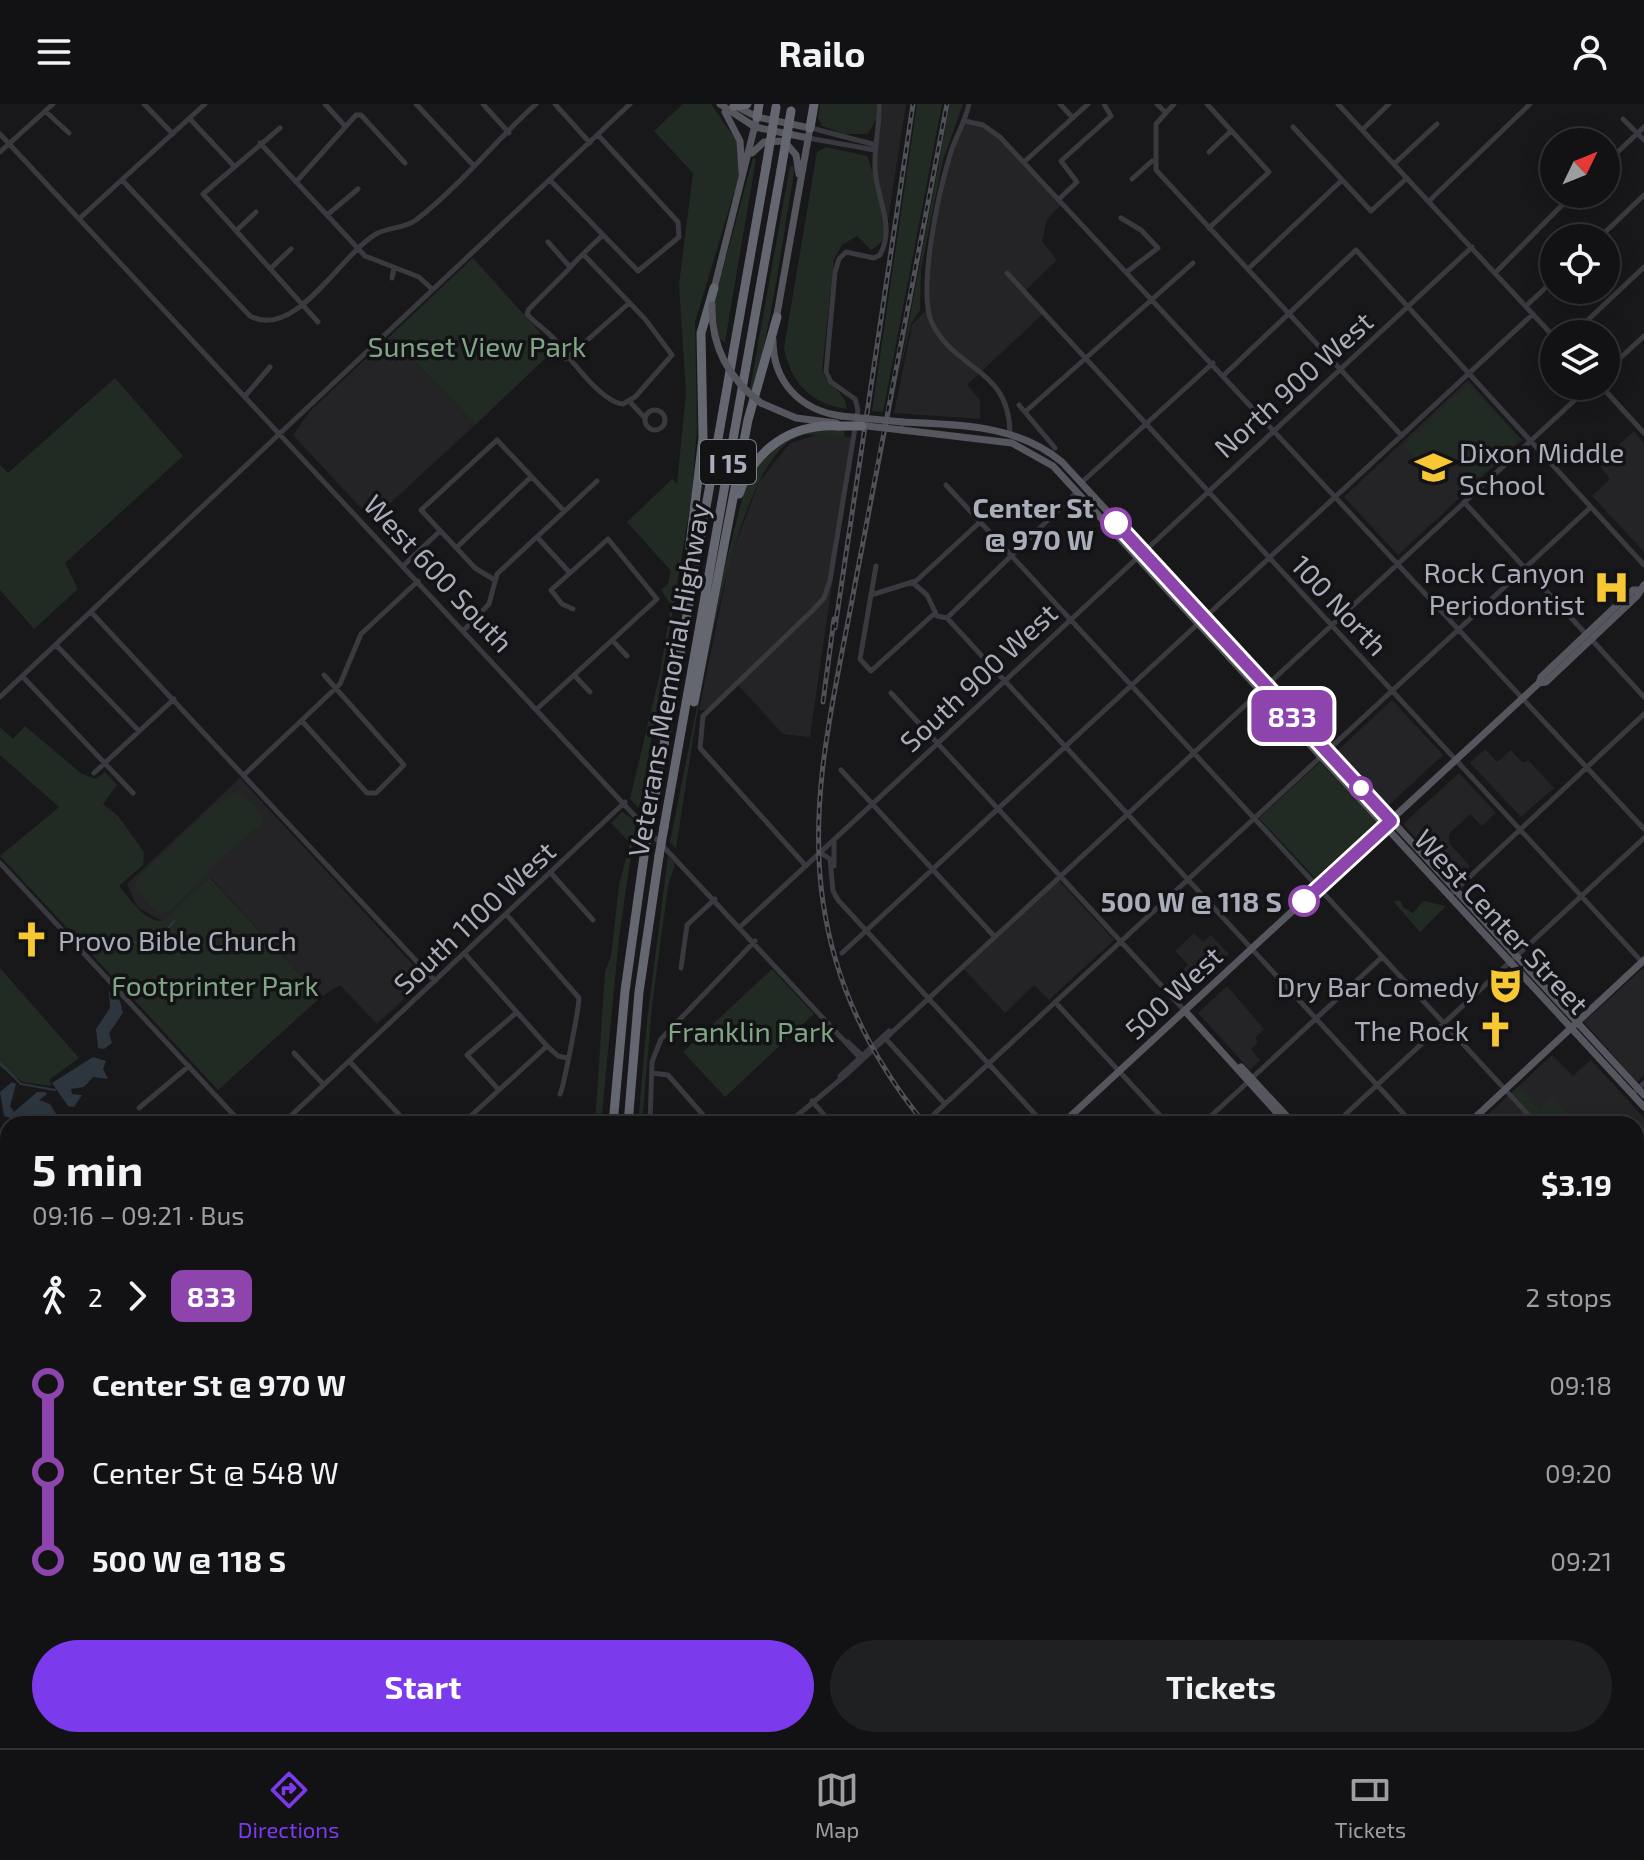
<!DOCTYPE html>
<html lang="en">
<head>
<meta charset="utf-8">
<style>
	:root { --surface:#121214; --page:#1f2022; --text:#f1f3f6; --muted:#9c9ea0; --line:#313234; --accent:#7c3aed }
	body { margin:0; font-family:"Exo 2",sans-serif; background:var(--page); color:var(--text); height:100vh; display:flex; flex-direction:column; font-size:30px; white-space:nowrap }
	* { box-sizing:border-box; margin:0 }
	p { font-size:26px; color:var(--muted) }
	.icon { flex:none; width:44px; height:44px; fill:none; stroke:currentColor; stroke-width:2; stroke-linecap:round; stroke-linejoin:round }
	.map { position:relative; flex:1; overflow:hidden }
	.drawer { position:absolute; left:0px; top:1012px; width:1644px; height:632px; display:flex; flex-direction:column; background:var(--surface); border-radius:24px 24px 0 0; box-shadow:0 4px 20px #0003,0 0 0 2px var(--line) }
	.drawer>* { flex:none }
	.badge { padding:0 16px; border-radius:12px; font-size:28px; line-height:52px }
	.needle { width:52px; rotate:47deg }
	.controls { position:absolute; left:1540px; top:24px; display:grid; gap:16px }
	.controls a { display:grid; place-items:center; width:80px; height:80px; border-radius:50%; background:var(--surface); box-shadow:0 4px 20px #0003,0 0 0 2px var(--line); font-size:40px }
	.map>.badge { position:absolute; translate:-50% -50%; box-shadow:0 0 0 4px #fff }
	.legs { display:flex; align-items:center; gap:12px; height:88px; padding:0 32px; font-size:26px }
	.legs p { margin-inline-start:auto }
	.head { display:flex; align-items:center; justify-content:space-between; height:136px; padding:0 32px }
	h1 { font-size:44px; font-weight:700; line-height:60px }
	.action { display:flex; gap:16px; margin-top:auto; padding:16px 32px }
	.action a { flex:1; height:92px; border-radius:48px; background:var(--accent); color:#fff; font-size:32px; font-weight:700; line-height:92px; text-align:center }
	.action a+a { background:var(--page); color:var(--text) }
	ul { padding:0 32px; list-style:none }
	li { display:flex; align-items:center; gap:28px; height:88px; font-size:30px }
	li i { display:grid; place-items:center; width:12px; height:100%; margin:0 10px; background:currentColor }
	li i::after { content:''; width:20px; height:20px; margin:-10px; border:6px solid; border-radius:50%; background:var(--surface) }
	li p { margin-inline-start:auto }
	li:first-child i { background:linear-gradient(#0000 50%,currentColor 0) }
	li:last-child i { background:linear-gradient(currentColor 50%,#0000 0) }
	header { display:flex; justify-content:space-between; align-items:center; height:104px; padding:0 32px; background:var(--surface); font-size:36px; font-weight:700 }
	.tab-bar { display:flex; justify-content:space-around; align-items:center; height:112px; border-top:2px solid var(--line); background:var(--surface); font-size:22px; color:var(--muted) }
	.tab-bar a { display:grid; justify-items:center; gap:4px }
	.tab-bar .selected { color:var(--accent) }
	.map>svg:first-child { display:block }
</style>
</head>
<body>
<header><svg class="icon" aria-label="menu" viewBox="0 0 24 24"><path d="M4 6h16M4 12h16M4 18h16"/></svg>Railo<svg class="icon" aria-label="person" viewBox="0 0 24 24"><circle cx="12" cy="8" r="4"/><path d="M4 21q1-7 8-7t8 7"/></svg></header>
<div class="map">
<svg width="1644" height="1644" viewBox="0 0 1644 1644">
	<rect width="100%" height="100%" fill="#18181a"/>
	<path fill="#242427" d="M 879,0 L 906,0 L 887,123 L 875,59 Z
		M 965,17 L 994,27 L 1063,99 L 1047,115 L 1042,137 L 1057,156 L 1025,187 L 1044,209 L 967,281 L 980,296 L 980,315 L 894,309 L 912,221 L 928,204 L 927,168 L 949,54 Z
		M 391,231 L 475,321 L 372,416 L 293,331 L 310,307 Z
		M 1468,276 L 1522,336 L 1398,451 L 1344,393 Z
		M 1634,327 L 1644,339 L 1644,448 L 1592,392 L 1610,375 L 1598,360 Z
		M 822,329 L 853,334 L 810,633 L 783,630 L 738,581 L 705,606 L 699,606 L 730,455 L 759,378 L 790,339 Z
		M 1392,596 L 1443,651 L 1388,702 L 1337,647 Z
		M 1485,645 L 1497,658 L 1511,646 L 1523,659 L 1528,656 L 1554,684 L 1521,713 L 1470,659 Z
		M 1459,669 L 1496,709 L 1482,722 L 1470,710 L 1449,730 L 1449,739 L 1470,762 L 1455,776 L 1403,720 Z
		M 240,674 L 426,875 L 377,920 L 340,881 L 321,893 L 211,774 L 162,817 L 137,803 L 127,780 Z
		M 1059,777 L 1114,836 L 1049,896 L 1034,881 L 1005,909 L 964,865 Z
		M 1194,829 L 1203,838 L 1211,831 L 1229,850 L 1183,893 L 1173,882 L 1185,872 L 1181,867 L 1188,861 L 1175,847 Z
		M 1641,866 L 1644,866 L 1644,971 L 1637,978 L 1584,918 Z
		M 1227,882 L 1264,925 L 1255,934 L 1258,938 L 1251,945 L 1260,956 L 1250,966 L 1198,909 Z
		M 1552,951 L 1573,972 L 1591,956 L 1644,1014 L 1644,1032 L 1636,1040 L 1636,1020 L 1486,1020 L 1482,1016 Z
		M 595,1636 L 891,1636 L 899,1644 L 593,1644 Z
		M 906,1636 L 1485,1636 L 1492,1644 L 913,1644 Z"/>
	<path fill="#222a24" d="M 683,0 L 711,0 L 738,39 L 740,69 L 695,218 L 697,324 L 692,390 L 640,705 L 630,695 L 660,569 L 671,501 L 661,486 L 668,480 L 671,467 L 627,418 L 672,375 L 677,380 L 686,289 L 679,180 L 693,69 L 654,27 Z
		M 820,0 L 876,0 L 876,15 L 868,30 L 844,30 L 822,22 L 818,13 Z
		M 917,0 L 942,0 L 883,308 L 872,307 Z
		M 950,0 L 963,0 L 943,56 L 921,165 L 920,206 L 911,220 L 898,276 Z
		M 826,43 L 867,52 C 873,68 888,116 884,133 C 882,139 876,143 871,146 L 857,132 L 842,141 L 834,155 L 822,266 C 827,283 845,286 847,305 C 811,300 791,279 784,244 L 817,48 Z
		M 753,54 L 756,55 L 725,238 L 719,235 L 714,198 Z
		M 790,62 L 795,63 C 782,138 773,213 753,287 L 750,285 Z
		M 473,154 L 555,245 L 475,321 L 391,231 Z
		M 115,274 L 183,352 L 65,459 L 78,485 L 34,525 L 0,486 L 0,361 L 8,369 Z
		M 1468,280 L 1520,335 L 1475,376 L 1456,355 L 1451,359 L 1445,353 L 1428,368 L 1403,341 Z
		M 813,326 L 845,326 L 844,333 C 826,332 805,326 790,337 C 724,381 690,661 676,744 L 670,738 L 725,462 L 745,384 L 756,361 L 784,336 Z
		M 25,622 L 82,670 L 96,675 L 105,668 L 117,681 L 103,700 L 118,712 L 144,748 L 143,761 L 119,782 C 131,795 143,817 162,817 L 210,774 L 321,893 L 218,986 L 0,752 L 59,703 L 0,651 L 0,623 L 13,635 Z
		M 1320,658 L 1376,718 L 1315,774 L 1259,714 Z
		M 238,687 L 261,708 L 263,718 L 210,764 L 209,768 L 168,808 L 157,808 L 136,785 L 136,775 L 216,699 Z
		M 622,708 L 635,717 L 635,724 L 619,833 L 601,1020 L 595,1020 L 605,868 L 611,852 L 619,781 L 630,739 L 611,719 Z
		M 668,752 L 675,760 L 668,783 L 652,902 L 642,1020 L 638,1020 L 647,917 Z
		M 1393,797 L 1401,797 L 1403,803 L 1413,809 L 1423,797 L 1446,802 L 1420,828 Z
		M 0,864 L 79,954 L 50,975 L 51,982 L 23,978 L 0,963 Z
		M 772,865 L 814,910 L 725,993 L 683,948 Z
		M 1519,982 L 1539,1005 L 1552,993 L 1578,1020 L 1540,1020 L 1512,988 Z"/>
	<path fill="#2d353f" d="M 109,887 L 120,897 L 123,909 L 109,929 L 112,939 L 104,945 L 98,944 L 96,925 L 110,904 Z
		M 93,953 L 106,957 L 103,965 L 108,975 L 93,973 L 84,983 L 71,985 L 72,990 L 82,991 L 74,1003 L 68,1002 L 52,979 Z
		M 12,978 L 16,980 L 10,1002 L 14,1008 L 37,988 L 45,988 L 47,990 L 39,996 L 50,1000 L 58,1013 L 42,1020 L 32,1010 L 15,1016 L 4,1012 L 0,988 Z"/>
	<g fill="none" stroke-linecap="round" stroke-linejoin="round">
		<path stroke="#2d353f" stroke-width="2" d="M 132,839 L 160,834 L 174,817
			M 0,959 L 21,980 L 55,986"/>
		<path stroke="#39393f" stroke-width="5" d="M 144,0 L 173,30
			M 325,0 L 345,22
			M 416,0 L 474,62
			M 483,0 L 509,29
			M 555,0 L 590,39
			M 969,0 C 965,19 955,33 950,51 C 939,87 917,187 932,219 C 956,268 1009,263 1010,329
			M 1060,0 L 1073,14
			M 1157,0 L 1165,8
			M 1174,0 L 1156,20 L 1156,66 L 1402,332
			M 1207,0 L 1269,68 L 1209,124
			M 1338,0 L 1554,233
			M 45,7 L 69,29
			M 190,15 L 234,62
			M 1623,15 L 1644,36
			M 965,17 L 983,21 L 1000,33 L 1644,725
			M 1293,23 L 1371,107 L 1407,74
			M 280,24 L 203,90 L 318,218
			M 811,24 L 876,41
			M 1362,26 L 1389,0
			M 0,30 L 862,956
			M 808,34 L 875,46
			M 260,39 L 365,152 L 419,173 L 432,185
			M 0,48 L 53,0
			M 1209,48 L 1231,27
			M 1024,58 L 1088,0
			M 1606,59 L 1644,23
			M 1394,60 L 1437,20
			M 1132,75 L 1152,57
			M 122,76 L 250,212 C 296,236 339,152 376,130 C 388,123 404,125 416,116 C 460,82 495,37 536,0
			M 550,76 L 638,167 L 679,133 L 678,118 L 598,31
			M 296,78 L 356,11 L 361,11 L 405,59
			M 1059,95 L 1077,78 L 1061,57 L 1111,12 L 1104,0
			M 1429,97 L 1530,0
			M 327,111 L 358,85
			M 80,114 L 205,0
			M 1121,114 L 1141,126 L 1158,144 L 1128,167
			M 237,126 L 256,108
			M 1599,134 L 1644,91
			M 548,138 L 570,163
			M 583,150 L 645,215 L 672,251 L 635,293 L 623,300 C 601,298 569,253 555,236 C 547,226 534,219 527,210 L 529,205 L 566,168 C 577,155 590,143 603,131
			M 271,164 L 291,145
			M 1248,165 L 1342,76
			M 1007,169 L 1643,859
			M 1495,169 L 1573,90
			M 392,174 L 394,164
			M 1526,202 L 1554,176
			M 1573,230 L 1644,163
			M 566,255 L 628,200
			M 1606,267 L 1644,232
			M 1224,271 L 1356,146 L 1644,461
			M 1601,282 L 1644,329
			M 245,292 L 270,263
			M 630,298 L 644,313
			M 1019,301 L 1055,344
			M645 316a10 10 0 1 1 20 0a10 10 0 1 1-20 0Z
			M 1025,308 L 1193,159
			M 1081,379 L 1213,259
			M 946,381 L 1537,1020
			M 1464,398 L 1586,530
			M 537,433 L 570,469
			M 456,444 L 531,373
			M 404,461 L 440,427
			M 493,475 L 475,464 L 421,406 L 497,336 L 564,407
			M 912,478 L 927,491 L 937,512 L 947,514
			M 871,491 L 876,462
			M 91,508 L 435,877
			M 935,509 L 871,567 L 860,555 L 871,491 L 916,477 L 980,418
			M 947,514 L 1413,1020
			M 947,514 L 1077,388
			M 464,526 L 489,500 L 497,470 L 597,377
			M 1591,535 L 1644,593
			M 612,536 L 627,552
			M 56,541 L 139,627
			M 574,571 L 590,588
			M 22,572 L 133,689
			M 891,589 L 1185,907
			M 0,593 L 630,0
			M 538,604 L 657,495 L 608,435 L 551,486 L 562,500 L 573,505
			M 302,617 L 367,689 L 376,689 L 404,661 L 324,571
			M 841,666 L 994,832
			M 94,669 L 174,595
			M 245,670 L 340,580 L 361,530 L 418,477
			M 834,736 L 834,762
			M 821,749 L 830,755 L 833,787 L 838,796 L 1044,1020
			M 0,759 L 242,1020
			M 806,762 L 700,644 L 703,612 L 813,506 L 824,494 L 830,476 L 858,306 L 855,295 L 831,278 L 826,268 L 835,168 L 839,155 L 846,148 L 874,154 L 880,151 C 896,121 876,95 875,64 C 874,42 880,21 879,0
			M 550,768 L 593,816
			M 1449,792 L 1644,610
			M 506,810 L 579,894 C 579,904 563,986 560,990
			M 741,822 L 1472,143
			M 464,849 L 547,942 L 558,952 L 567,954
			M 842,849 L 1533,210
			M 681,864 L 687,821 L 715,795
			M 1055,898 L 1168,1020
			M 885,934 L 945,1000
			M 848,938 L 864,953
			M 294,949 L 324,981
			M 349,957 L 408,1020
			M 652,969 L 668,971 L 711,1020
			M 840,972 L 889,927
			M 1252,974 L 1381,854
			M 499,986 L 467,951 L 516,909
			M 1632,990 L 1644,979
			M 812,997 L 832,1020
			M 139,1004 L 189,962
			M 1071,1011 L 1079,1020
			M 282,1020 L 625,698
			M 462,1020 L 547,942
			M 650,1020 L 652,958 L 661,935 L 755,837
			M 787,1020 L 847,970 L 1590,282
			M 932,1020 L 932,1012 L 1591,403
			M 1202,1020 L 1248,978
			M 1335,1020 L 1644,734
			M 1636,1129 L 1644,1137
			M 1636,1246 L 1644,1238
			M 1636,1261 L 1644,1270
			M 0,1285 L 8,1278
			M 0,1315 L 8,1323
			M 1636,1367 L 1644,1360
			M 0,1451 L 8,1460
			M 1636,1490 L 1644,1482
			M 1636,1527 L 1644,1535
			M 0,1554 L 8,1546
			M 1636,1614 L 1644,1607
			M 106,1636 L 113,1644
			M 171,1636 L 178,1644
			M 302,1636 L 310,1644
			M 433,1636 L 441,1644
			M 899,1636 L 906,1644
			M 1125,1636 L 1133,1644
			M 1492,1636 L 1499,1644
			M 1614,1636 L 1622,1644
			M 95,1644 L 103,1636
			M 234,1644 L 242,1636
			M 496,1644 L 505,1636
			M 594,1644 L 597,1636
			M 1204,1644 L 1212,1636
			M 1604,1644 L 1612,1636"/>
		<path stroke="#55565e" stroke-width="7" d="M 720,0 L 755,23 L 808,34
			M 734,1 L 757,13 L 810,24 L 776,216
			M 725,8 L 740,37 L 742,68
			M 752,49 L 764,38 L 784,37 L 796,51 L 799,70
			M 713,189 L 757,13
			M 773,236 C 773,278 800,306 841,312
			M 761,299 L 796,314 L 836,319
			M 902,318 C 959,321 1016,320 1062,358 L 1644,991
			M 902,326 L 1012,339 L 1053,362 L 1644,1003
			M 1539,579 L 1541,573 L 1633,486 L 1639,486
			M 1185,907 L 1287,1020
			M 1241,963 L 1294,1020
			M 1062,1020 L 1539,579 L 1546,578 L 1637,492 L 1644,481
			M 1468,1020 L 1644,856
			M 1636,1390 L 1644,1399
			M 1636,1399 L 1644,1407
			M 398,1644 L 407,1636"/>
		<path stroke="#656770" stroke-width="9" d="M 734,2 L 747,0
			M 757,13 L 759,0
			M 810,24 L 814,0
			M 739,390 C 754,345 792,319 839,322
			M 692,464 L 690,441 L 703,334 L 701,229 L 714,184
			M 694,598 L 748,316 L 777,213
			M 652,709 L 766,63
			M 664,723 L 781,66
			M 613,1020 L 625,887 L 646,738
			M 628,1020 L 639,888 L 659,752
			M 1636,1107 L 1644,1100
			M 1636,1121 L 1644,1114
			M 557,1644 L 559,1636
			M 572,1644 L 574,1636
			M 1049,1644 L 1058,1636"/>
		<defs>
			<path id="rail" d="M 835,524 L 913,0
				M 823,598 L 834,515
				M 925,1020 C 872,956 835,881 823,798 C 807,690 837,581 856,475 C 885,316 916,158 947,0
				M 1390,1636 L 1393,1644
				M 1407,1636 L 1410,1644
				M 1464,1643 L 1465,1644"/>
		</defs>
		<use href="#rail" stroke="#505158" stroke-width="5"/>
		<use href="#rail" stroke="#131315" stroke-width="2" stroke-dasharray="6" stroke-linecap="butt"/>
		<path stroke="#55565e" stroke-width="7" d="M 712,201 C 711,242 729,275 761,299
			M 841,312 L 902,318
			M 858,321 L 902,326"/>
		<path stroke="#656770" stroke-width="9" d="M 766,63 L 776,3
			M 781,66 L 791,7
			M 839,322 L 862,322
			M 646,738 L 652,709
			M 659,752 L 664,723"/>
	</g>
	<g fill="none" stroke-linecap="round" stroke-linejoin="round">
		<defs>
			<path id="line-1" d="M 1116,419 L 1391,717 L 1304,797"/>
		</defs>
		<use href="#line-1" stroke="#fff" stroke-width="18"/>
		<use href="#line-1" stroke="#8e44ad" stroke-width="12"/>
	</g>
	<defs>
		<symbol id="school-bare" viewBox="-9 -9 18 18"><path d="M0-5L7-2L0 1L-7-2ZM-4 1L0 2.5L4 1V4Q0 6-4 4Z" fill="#f7c833" stroke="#131315" stroke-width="2.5" paint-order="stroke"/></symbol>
		<symbol id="hospital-bare" viewBox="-9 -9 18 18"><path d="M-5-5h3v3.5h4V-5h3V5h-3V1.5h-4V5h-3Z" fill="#f7c833" stroke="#131315" stroke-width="2.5" paint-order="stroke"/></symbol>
		<symbol id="church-bare" viewBox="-9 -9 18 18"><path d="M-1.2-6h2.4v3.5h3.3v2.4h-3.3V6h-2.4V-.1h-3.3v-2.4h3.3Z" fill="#f7c833" stroke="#131315" stroke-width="2.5" paint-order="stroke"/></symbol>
		<symbol id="theatre-bare" viewBox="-9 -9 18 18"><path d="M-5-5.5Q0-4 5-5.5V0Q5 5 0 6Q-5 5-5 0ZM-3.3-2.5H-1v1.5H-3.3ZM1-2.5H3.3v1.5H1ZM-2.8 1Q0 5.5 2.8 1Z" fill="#f7c833" stroke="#131315" stroke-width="2.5" paint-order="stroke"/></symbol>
	</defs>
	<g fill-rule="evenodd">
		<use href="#school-bare" x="1408" y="338" width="51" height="51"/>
		<use href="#hospital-bare" x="1586" y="458" width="51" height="51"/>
		<use href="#church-bare" x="6" y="810" width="51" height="51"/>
		<use href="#theatre-bare" x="1480" y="856" width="51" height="51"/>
		<use href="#church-bare" x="1470" y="900" width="51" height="51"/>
	</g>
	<g fill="#fff" stroke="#8e44ad" stroke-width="4">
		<circle cx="1116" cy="419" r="14"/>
		<circle cx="1361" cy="684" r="10"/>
		<circle cx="1304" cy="797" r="14"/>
	</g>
	<g text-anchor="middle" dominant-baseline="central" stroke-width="7" stroke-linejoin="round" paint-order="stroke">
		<rect fill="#131315" stroke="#7d7f88" stroke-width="2" x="700" y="336" width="56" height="44" rx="6"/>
		<g font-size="26" font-weight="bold" fill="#aaadba">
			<text x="728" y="358">I 15</text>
		</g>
		<g font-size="28" fill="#81a686" stroke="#131315">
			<text x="477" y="242">Sunset View Park</text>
			<text x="215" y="881">Footprinter Park</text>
			<text x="751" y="927">Franklin Park</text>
		</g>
		<g font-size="28" fill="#aaadba" stroke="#131315">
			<text transform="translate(1293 280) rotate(-42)">North 900 West</text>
			<text transform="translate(439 469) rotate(47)">West 600 South</text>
			<text transform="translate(1340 501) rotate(47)">100 North</text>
			<text transform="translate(978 573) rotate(-43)">South 900 West</text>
			<text transform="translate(668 576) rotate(-80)">Veterans Memorial Highway</text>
			<text transform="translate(474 813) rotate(-43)">South 1100 West</text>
			<text transform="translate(1502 817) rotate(47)">West Center Street</text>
			<text transform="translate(1173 888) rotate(-43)">500 West</text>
		</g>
		<g font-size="28" fill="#aaadba" stroke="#131315" text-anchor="end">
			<text x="1459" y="348" text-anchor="start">Dixon Middle<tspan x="1459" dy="32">School</tspan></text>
			<text x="1585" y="468">Rock Canyon<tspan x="1585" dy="32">Periodontist</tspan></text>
			<text x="58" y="836" text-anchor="start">Provo Bible Church</text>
			<text x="1479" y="882">Dry Bar Comedy</text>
			<text x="1469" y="926">The Rock</text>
		</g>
		<g font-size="28" font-weight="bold" fill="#aaadba" stroke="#131315" text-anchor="end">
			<text x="1094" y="403">Center St<tspan x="1094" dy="32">@ 970 W</tspan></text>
			<text x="1282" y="797">500 W @ 118 S</text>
		</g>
	</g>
</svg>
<div class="controls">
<a><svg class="needle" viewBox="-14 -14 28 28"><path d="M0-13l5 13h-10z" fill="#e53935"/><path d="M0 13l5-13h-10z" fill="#9c9ea0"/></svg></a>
<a><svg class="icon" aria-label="locate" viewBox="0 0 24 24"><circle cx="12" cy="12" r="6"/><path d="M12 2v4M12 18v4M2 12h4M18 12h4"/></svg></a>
<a><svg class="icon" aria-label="layers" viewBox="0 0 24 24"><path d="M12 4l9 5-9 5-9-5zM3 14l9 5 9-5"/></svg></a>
</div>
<b class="badge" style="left:1292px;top:612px;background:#8e44ad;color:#fff">833</b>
<section class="drawer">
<div class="head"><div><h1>5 min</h1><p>09:16 – 09:21 · Bus</p></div><b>$3.19</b></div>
<div class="legs"><svg class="icon" aria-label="walk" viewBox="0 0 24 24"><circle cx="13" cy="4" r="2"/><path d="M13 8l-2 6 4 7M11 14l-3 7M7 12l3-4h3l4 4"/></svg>2<svg class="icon" aria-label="forward" viewBox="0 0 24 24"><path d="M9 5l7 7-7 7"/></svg><b class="badge" style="background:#8e44ad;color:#fff">833</b><p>2 stops</p></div>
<ul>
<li><i style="color:#8e44ad"></i><b>Center St @ 970 W</b><p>09:18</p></li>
<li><i style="color:#8e44ad"></i><span>Center St @ 548 W</span><p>09:20</p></li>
<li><i style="color:#8e44ad"></i><b>500 W @ 118 S</b><p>09:21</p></li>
</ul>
<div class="action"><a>Start</a><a>Tickets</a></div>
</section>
</div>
<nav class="tab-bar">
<a class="selected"><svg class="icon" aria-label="directions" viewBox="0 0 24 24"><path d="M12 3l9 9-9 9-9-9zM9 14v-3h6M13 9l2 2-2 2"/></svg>Directions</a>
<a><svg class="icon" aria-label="map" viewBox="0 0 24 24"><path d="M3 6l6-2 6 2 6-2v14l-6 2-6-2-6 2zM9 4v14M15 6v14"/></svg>Map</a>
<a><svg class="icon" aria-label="tickets" viewBox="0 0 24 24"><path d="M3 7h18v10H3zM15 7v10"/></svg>Tickets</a>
</nav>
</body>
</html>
